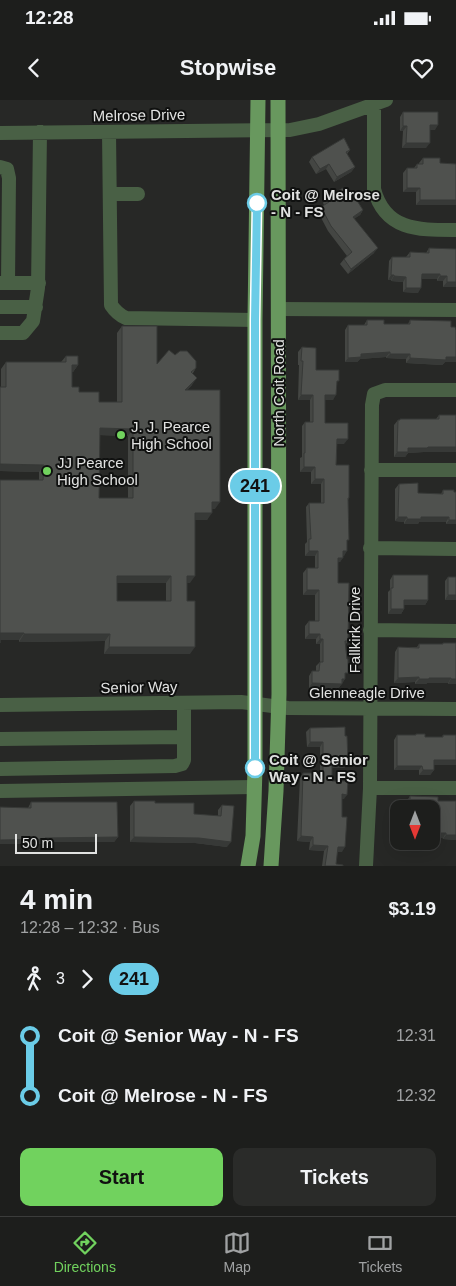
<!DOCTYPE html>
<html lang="en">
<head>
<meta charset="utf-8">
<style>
	:root { --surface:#1d1e1c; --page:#2a2b29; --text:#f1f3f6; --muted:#a0a2a3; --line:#3b3c3b; --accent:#71d25e }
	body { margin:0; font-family:Arial,sans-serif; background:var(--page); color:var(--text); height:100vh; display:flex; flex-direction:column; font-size:19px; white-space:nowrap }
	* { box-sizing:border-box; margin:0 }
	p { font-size:16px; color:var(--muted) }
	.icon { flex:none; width:28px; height:28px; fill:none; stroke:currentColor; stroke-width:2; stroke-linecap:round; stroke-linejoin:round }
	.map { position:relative; height:766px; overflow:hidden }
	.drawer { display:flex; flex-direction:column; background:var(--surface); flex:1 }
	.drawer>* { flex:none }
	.badge { padding:0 10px; border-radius:16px; font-size:18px; line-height:32px }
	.needle { width:32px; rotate:180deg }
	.controls { position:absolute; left:390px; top:700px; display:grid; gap:10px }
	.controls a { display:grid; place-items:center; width:50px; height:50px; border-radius:10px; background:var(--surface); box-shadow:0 5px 20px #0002,0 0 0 1px var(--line); font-size:25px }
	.scale { position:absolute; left:15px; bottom:12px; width:82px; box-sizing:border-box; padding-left:5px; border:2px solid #e1e2e1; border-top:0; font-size:14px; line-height:18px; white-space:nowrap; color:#e1e2e1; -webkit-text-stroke:4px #101110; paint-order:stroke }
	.map>.badge { position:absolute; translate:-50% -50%; box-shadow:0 0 0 2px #fff }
	.legs { display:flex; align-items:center; gap:8px; height:55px; padding:0 20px; font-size:16px }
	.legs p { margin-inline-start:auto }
	.headline { display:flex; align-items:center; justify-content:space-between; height:85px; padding:0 20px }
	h1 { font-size:28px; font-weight:800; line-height:38px }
	.primary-button { display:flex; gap:10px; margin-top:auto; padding:10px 20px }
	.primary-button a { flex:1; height:58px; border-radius:10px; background:var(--accent); color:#111; font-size:20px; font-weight:800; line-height:58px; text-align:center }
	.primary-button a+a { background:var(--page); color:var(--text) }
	ul { padding:0 20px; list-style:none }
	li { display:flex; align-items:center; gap:18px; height:60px; font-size:19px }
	li i { display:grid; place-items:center; width:8px; height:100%; margin:0 6px; background:currentColor }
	li i::after { content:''; width:12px; height:12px; margin:-6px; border:4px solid; border-radius:50%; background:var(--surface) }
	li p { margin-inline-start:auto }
	li:first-child i { background:linear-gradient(#0000 50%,currentColor 0) }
	li:last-child i { background:linear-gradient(currentColor 50%,#0000 0) }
	.status { display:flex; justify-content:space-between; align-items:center; height:35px; padding:0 25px; background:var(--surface); direction:ltr }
	.status svg { height:14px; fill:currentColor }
	header { display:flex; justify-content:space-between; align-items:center; height:65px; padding:0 20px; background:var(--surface); font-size:22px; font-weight:800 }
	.tabs { display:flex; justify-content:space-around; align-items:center; height:70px; border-top:1px solid var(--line); background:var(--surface); font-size:14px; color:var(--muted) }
	.tabs a { display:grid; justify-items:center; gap:2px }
	.tabs .on { color:var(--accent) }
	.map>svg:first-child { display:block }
</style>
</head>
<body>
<div class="status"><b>12:28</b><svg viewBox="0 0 49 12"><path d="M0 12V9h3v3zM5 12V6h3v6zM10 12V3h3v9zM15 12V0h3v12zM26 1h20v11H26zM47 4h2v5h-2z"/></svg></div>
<header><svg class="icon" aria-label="back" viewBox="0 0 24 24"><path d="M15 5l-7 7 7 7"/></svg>Stopwise<svg class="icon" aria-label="heart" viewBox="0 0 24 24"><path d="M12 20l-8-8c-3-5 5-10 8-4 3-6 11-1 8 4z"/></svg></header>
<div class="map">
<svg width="456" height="766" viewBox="0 0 456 766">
	<rect width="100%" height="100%" fill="#272826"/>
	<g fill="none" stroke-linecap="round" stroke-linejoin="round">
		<path stroke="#496045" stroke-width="14" d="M 374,0 L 374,89 C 385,131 419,130 456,130
			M 109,32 L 111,205 C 115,211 119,215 126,218 L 255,220
			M 0,33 L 290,30 L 319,24 L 386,0
			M 0,67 L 7,69 L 9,78 L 8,183
			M 110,94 L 138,94
			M 0,183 L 39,183
			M 0,207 L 36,207
			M 278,209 L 456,210
			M 0,233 L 23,233 L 33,221 L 38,188 L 40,32
			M 371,370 L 456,370
			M 370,448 L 456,449
			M 370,530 L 456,531
			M 0,605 L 241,602 L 288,608 L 456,609
			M 184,637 L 184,603
			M 0,639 L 184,637 L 184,660 L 182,664 L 175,666 L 0,669
			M 370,688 L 456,688
			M 0,691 L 254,687
			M 366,766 L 370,688 L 372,305 L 374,294 L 385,290 L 456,290"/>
		<path stroke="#68985e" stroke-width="15" d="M 248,766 L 253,736 L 255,668 L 255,220 L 258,0
			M 271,766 L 276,691 L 279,594 L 278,0"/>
	</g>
	<path fill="#444643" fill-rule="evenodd" d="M 403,12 L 435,30 L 430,30 L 426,48 L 402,48 L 403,31 L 400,31 L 400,17 Z
		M 350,50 L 347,54 L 355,67 L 351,72 L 334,82 L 326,69 L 316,74 L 309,62 L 312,57 Z
		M 423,58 L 440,63 L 456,64 L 456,105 L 416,105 L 416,92 L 403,92 L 403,73 L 407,68 L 414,68 L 417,64 L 419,64 L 419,63 Z
		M 326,98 L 351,102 L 363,110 L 360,115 L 354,118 L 374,153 L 348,174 L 340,164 L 344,159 L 347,156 L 328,131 L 318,112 L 321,107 L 324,105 L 323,103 Z
		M 429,148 L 456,187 L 443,187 L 443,181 L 437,181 L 437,179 L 421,179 L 418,193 L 403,192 L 403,182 L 391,181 L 391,180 L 388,180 L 389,161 L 392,157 L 406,157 L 410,152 L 426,153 Z
		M 367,220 L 384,224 L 408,224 L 410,220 L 451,227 L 456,230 L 456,262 L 445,262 L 442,265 L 406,263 L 406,259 L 386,258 L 386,257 L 360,259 L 357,262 L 345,262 L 345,230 L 348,225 L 364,225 Z
		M 122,226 L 157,264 L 175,255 L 196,268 L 193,273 L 192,285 L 187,290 L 215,409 L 212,409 L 207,420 L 195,420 L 190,483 L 187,483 L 187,501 L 190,554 L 104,554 L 105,541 L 19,542 L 19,540 L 0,540 L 39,380 L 39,372 L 0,371 L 0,287 L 1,287 L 1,269 L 6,262 L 61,262 L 66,256 L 78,265 L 73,272 L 72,272 L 72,287 L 79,292 L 99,302 L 117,302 L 117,233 ZM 100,335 L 128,336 L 128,398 L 99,398 ZM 117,483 L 166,483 L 166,501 L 117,501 Z
		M 302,247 L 316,270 L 337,284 L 333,300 L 325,300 L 325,323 L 344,344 L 337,344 L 336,365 L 349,398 L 348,400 L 347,443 L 344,456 L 343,456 L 340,462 L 338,462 L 338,483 L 348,541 L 346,544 L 345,579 L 338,589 L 309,588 L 309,576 L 312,571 L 316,571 L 316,566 L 320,562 L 320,544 L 316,544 L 316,539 L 305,539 L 305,526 L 309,521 L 315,521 L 315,495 L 303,495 L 303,473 L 307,468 L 315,468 L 315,456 L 305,456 L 305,444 L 307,442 L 306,407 L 309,403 L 321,403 L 321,384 L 311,384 L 311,372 L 300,372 L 300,358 L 302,357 L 302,326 L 305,322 L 310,322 L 310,300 L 298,300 L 299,265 L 298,265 L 298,252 Z
		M 439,315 L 456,315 L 424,352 L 408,353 L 405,357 L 394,357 L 394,325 L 398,320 L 400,320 L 400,319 L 436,319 Z
		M 399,384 L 418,393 L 441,394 L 443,390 L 456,424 L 446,424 L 446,422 L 419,422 L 418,424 L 404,424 L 404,422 L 395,421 L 395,389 Z
		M 393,475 L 428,500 L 425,505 L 404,505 L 404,509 L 401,514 L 388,514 L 388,492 L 390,490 L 390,480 Z
		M 448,477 L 456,500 L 445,500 L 445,481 Z
		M 443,543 L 456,584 L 448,584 L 448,583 L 427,583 L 426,584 L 415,584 L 415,582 L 394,583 L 395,552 L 398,547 L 417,547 L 419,544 L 442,544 Z
		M 310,628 L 345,636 L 348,663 L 344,668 L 332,668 L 332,681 L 344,699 L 342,699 L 342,752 L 337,752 L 336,764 L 343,766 L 322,766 L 324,751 L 309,750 L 310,742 L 297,741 L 300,678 L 303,673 L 320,673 L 320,647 L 307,647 L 306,632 Z
		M 416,634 L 425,637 L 442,637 L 443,635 L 456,635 L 456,665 L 434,665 L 434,670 L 430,675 L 419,675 L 419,670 L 394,670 L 394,640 L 397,635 L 415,635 Z
		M 410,696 L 438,701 L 456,701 L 456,740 L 443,739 L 431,709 L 407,709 L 407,701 Z
		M 134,701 L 155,703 L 194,714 L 218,716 L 218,710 L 222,705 L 227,747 L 195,743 L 130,742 L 130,706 Z
		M 31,702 L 118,737 L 114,742 L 42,742 L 41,744 L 0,744 L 28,708 Z
		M 396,718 L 399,718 L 399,738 L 393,738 L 393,722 Z"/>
	<path fill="#373937" d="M 430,25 L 438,25 L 435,30 L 426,30 Z
		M 403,26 L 407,26 L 403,31 L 400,31 Z
		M 406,43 L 430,43 L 426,48 L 402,48 Z
		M 329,64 L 326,69 L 316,74 L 320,69 Z
		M 355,67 L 351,72 L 334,82 L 337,77 Z
		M 407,88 L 420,88 L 416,92 L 403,92 Z
		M 420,100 L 456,100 L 456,105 L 416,105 Z
		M 363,110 L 360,115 L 350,122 L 353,117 Z
		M 378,148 L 374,153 L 348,174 L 351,169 Z
		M 422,174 L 440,174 L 437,179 L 418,179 Z
		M 391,175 L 394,175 L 391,180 L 388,180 Z
		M 394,176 L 406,177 L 403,182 L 391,181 Z
		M 440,176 L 447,176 L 443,181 L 437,181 Z
		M 447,182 L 456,182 L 456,187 L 443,187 Z
		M 406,188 L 421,188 L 418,193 L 403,192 Z
		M 390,252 L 386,257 L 360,259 L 357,262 L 345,262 L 348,258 L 361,254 Z
		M 390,254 L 410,254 L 406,259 L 386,258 Z
		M 446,257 L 456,257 L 456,262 L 445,262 L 442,265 L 406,263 L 410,258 Z
		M 72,265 L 78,265 L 73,272 L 67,272 Z
		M 197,278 L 192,285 L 180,297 L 185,290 Z
		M 301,295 L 313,295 L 310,300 L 298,300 Z
		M 325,295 L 336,295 L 333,300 L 322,300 Z
		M 100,328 L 133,329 L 128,336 L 95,335 Z
		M 337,339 L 348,339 L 344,344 L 333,344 Z
		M 428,347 L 456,347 L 456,352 L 424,352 L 408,353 L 405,357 L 394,357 L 397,352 L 408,348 Z
		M 0,364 L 44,365 L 39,372 L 0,371 Z
		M 304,367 L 315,367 L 311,372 L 300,372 Z
		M 315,379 L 324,379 L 321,384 L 311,384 Z
		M 212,402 L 220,402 L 215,409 L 207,409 Z
		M 195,413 L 212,413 L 207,420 L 190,420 Z
		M 398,417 L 407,417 L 404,422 L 395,421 Z
		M 421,417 L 449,417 L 446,422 L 419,422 L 418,424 L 404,424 L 407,419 Z
		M 449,420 L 456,420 L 456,424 L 446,424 Z
		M 309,451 L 318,451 L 315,456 L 305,456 Z
		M 343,451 L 347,451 L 344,456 L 340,456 Z
		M 338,458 L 343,458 L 340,462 L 335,463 Z
		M 117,476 L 171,476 L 166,483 L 112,483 Z
		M 187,476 L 195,476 L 190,483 L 182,483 Z
		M 307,490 L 319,490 L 315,495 L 303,495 Z
		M 448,495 L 456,495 L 456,500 L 445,500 Z
		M 404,500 L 428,500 L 425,505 L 401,505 Z
		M 391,509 L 404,509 L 401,514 L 388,514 Z
		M 0,533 L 24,533 L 19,540 L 0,540 Z
		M 24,534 L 110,534 L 105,541 L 19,542 Z
		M 309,534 L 320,534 L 316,539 L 305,539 Z
		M 320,539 L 323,539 L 320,544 L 316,544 Z
		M 109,547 L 195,547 L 190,554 L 104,554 Z
		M 419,577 L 415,582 L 394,583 L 398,578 Z
		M 429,578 L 451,578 L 448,583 L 427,583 L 426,584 L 415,584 L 419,579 Z
		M 342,579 L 345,579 L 338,589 L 309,588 L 312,583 Z
		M 451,579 L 456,579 L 456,584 L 448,584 Z
		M 310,642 L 323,642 L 320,647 L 307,647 Z
		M 434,660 L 456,660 L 456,665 L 430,665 Z
		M 348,663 L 344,668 L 329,668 L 332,664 Z
		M 397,666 L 422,666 L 419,670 L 394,670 Z
		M 423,670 L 434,670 L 430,675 L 419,675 Z
		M 342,694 L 347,695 L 344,699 L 339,699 Z
		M 396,733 L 399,733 L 399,738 L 393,738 Z
		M 431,733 L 446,733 L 443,738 L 431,738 Z
		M 446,735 L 456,735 L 456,740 L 443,739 Z
		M 301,736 L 313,737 L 310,742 L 297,741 Z
		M 118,737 L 114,742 L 42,742 L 41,744 L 0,744 L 0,740 L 45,738 Z
		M 134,737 L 199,738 L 231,742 L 227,747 L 195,743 L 130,742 Z
		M 313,745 L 328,746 L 324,751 L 309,750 Z
		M 338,747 L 345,747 L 342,752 L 335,752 Z"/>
	<path fill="#4f514e" stroke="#373937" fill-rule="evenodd" d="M 403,12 L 438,12 L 438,25 L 430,25 L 430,43 L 406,43 L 407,26 L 403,26 Z
		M 344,38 L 350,50 L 346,52 L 355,67 L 337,77 L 329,64 L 320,69 L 312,57 Z
		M 423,58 L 440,58 L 440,63 L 456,64 L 456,100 L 420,100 L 420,88 L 407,88 L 407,68 L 417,68 L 417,64 L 423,64 Z
		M 343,88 L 351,102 L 356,99 L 363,110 L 353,117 L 378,148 L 351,169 L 344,159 L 352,152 L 331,126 L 321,107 L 329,102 L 326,98 Z
		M 429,148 L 456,149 L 456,182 L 447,182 L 447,176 L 440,176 L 440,174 L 422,174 L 421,188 L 406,188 L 406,177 L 394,176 L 394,175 L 391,175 L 392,157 L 410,157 L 410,152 L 429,153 Z
		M 367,220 L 384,220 L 384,224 L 410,224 L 410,220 L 451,221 L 451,227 L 455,227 L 456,230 L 456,257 L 446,257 L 446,260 L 410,258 L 410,254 L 390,254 L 390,252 L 361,254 L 361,257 L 348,258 L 348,225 L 367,225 Z
		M 122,226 L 157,226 L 157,264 L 169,250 L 175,255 L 180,251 L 187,251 L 196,261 L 196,268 L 191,272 L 197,278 L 185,290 L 220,290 L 220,402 L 212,402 L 212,413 L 195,413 L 195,476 L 187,476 L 187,501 L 195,501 L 195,547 L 109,547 L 110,534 L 24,534 L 24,533 L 0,533 L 0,543 L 0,380 L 43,380 L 44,365 L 0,364 L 0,287 L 6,287 L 6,262 L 66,262 L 66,256 L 78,256 L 78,265 L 72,265 L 72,287 L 79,287 L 79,292 L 99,292 L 99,302 L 122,302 ZM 100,328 L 133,329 L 133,398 L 99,398 ZM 117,476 L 171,476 L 171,501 L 117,501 Z
		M 302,247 L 316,248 L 316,270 L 339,270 L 339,281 L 337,281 L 336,295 L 325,295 L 325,323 L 348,323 L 348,339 L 337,339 L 336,365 L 349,365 L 349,398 L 348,398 L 349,440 L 347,440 L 347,451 L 343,451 L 343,458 L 338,458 L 338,483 L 349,483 L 348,541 L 345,541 L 347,559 L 348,559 L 348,573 L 345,573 L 345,579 L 342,579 L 342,584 L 312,583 L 312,571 L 319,571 L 320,562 L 323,562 L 323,539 L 320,539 L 320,534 L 309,534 L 309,521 L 319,521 L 319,490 L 307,490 L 307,468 L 318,468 L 318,451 L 309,451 L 309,439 L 311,439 L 309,403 L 324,403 L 324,379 L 315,379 L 315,367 L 304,367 L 304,353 L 305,353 L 305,322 L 313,322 L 313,295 L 301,295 L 303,261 L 301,261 Z
		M 439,315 L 456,315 L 456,347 L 428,347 L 427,348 L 408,348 L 408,352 L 397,352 L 398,320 L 400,320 L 400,319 L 439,319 Z
		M 418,383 L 418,393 L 443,394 L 443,390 L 454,390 L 454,392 L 456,392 L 456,420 L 449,420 L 449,417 L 421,417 L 421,419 L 407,419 L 407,417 L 398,417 L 399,384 Z
		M 393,475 L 428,475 L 428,500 L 404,500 L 404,509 L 391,509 L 391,488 L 393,488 Z
		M 448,477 L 456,477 L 456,495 L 448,495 Z
		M 443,543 L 456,543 L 456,579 L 451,579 L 451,578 L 429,578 L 429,579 L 419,579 L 419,577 L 398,578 L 398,547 L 419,548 L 419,544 L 443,544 Z
		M 345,627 L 345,636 L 347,636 L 348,663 L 332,664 L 332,681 L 348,681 L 347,695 L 342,694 L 342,717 L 347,717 L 345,747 L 338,747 L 336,764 L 343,765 L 343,766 L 325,766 L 328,746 L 313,745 L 313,737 L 301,736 L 303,673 L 323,673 L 323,642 L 310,642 L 310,628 Z
		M 416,634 L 425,634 L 425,637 L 443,637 L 443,635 L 456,635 L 456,660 L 434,660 L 434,670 L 423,670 L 422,666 L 397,666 L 397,635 L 416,635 Z
		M 410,696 L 438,697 L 438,701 L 456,701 L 456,735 L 446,735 L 446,733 L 431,733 L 431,709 L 410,709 Z
		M 134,701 L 155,701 L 155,703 L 194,703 L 194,714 L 221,716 L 222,705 L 234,706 L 231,742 L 199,738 L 134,737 Z
		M 31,702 L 117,702 L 118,737 L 45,738 L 45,739 L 0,740 L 0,707 L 31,708 Z
		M 396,718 L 399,718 L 399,733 L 396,733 Z"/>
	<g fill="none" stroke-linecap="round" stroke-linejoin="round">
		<defs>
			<path id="line-1" d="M 255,668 L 255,220 L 257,103"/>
		</defs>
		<use href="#line-1" stroke="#fff" stroke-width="11"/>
		<use href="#line-1" stroke="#6bcce7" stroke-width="8"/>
	</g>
	<g fill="#fff" stroke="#6bcce7" stroke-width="2.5">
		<circle cx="257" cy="103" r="9"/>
		<circle cx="255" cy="668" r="9"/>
	</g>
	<g fill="#71d25e" stroke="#101110" stroke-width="2">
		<circle cx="121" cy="335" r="5"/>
		<circle cx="47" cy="371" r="5"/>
	</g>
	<g text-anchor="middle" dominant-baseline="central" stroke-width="4" stroke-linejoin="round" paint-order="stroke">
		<g font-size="15" fill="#e1e2e1" stroke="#101110">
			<text transform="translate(139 15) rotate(-1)">Melrose Drive</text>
			<text transform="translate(278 293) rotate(-90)">North Coit Road</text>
			<text transform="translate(354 530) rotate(-90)">Fallkirk Drive</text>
			<text transform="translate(139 587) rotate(-1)">Senior Way</text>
			<text x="367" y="592">Glenneagle Drive</text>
		</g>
		<g font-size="15" font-weight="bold" fill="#e1e2e1" stroke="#101110" text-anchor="start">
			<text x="271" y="94">Coit @ Melrose<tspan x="271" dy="17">- N - FS</tspan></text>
			<text x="269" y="659">Coit @ Senior<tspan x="269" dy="17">Way - N - FS</tspan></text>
		</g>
		<g font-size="15" fill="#e1e2e1" stroke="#101110" text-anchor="start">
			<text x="131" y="326">J. J. Pearce<tspan x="131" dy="17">High School</tspan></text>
			<text x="57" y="362">JJ Pearce<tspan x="57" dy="17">High School</tspan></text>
		</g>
	</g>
</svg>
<div class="controls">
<a><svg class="needle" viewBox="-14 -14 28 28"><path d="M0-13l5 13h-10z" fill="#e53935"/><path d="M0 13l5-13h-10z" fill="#a0a2a3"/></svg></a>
</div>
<div class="scale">50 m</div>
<b class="badge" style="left:255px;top:386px;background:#6bcce7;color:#111">241</b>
</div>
<section class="drawer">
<div class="headline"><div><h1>4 min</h1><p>12:28 – 12:32 · Bus</p></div><b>$3.19</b></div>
<div class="legs"><svg class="icon" aria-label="walk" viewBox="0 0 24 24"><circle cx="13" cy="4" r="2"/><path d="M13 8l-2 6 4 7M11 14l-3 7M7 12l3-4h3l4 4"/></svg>3<svg class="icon" aria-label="forward" viewBox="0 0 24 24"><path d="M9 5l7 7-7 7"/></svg><b class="badge" style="background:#6bcce7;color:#111">241</b></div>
<ul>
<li><i style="color:#6bcce7"></i><b>Coit @ Senior Way - N - FS</b><p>12:31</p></li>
<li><i style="color:#6bcce7"></i><b>Coit @ Melrose - N - FS</b><p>12:32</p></li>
</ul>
<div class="primary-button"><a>Start</a><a>Tickets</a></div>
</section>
<nav class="tabs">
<a class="on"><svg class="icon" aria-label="directions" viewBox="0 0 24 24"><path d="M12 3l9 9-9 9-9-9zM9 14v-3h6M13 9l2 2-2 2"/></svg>Directions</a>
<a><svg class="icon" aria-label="map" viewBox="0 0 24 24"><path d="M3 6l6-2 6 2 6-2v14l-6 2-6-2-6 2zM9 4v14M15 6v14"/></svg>Map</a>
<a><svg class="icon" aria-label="tickets" viewBox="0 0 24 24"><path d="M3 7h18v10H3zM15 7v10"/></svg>Tickets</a>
</nav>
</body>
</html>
